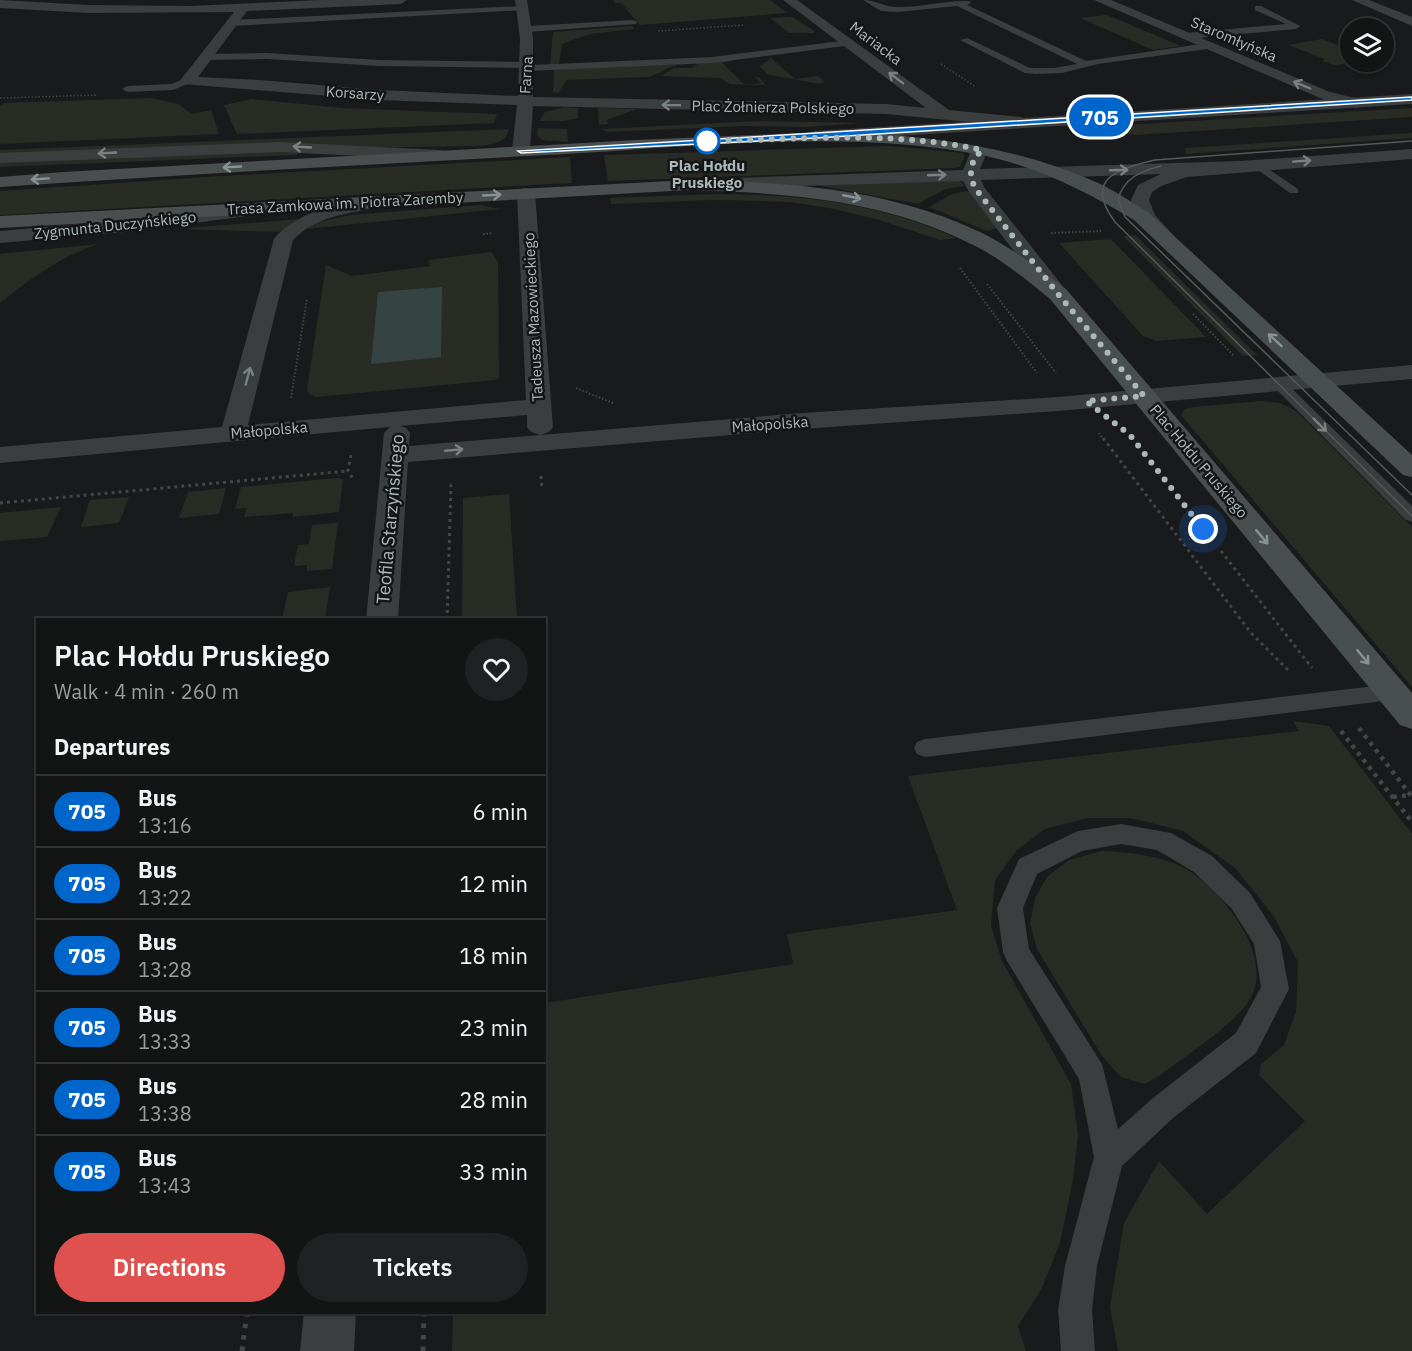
<!DOCTYPE html>
<html lang="en">
<head>
<meta charset="utf-8">
<style>
	:root { --surface:#131414; --page:#202122; --text:#f1f3f6; --muted:#9d9ea0; --line:#323334; --accent:#de514e }
	body { margin:0; font-family:"IBM Plex Sans",sans-serif; background:var(--page); color:var(--text); height:100vh; display:flex; flex-direction:column; font-size:22px; white-space:nowrap }
	* { box-sizing:border-box; margin:0 }
	p { font-size:20px; color:var(--muted) }
	.icon { flex:none; width:33px; height:33px; fill:none; stroke:currentColor; stroke-width:2; stroke-linecap:round; stroke-linejoin:round }
	.map { position:relative; flex:1; overflow:hidden }
	.side { position:absolute; left:36px; top:618px; width:510px; height:696px; display:flex; flex-direction:column; background:var(--surface); border-radius:0px; box-shadow:0 2px 4px #0004,0 0 0 2px var(--line) }
	.side>* { flex:none }
	.badge { padding:0 12px; border-radius:20px; font-size:21px; line-height:39px }
	.fabs { position:absolute; left:1340px; top:18px; display:grid; gap:12px }
	.fabs a { display:grid; place-items:center; width:54px; height:54px; border-radius:50%; background:var(--surface); box-shadow:0 2px 4px #0004,0 0 0 2px var(--line); font-size:30px }
	.you { position:absolute; width:30px; height:30px; margin:-15px; border:4px solid #fff; border-radius:50%; background:#1a73e8; box-shadow:0 0 0 9px #1a73e833 }
	.map>.badge { position:absolute; translate:-50% -50%; box-shadow:0 0 0 3px #fff }
	h2 { padding:0 18px; font-size:22px; line-height:54px }
	.round { display:grid; place-items:center; flex:none; width:63px; height:63px; border-radius:32px; background:var(--page) }
	.headline { display:flex; align-items:center; justify-content:space-between; height:102px; padding:0 18px }
	h1 { font-size:28px; font-weight:600; line-height:45px }
	.cta { display:flex; gap:12px; margin-top:auto; padding:12px 18px }
	.cta a { flex:1; height:69px; border-radius:36px; background:var(--accent); color:#fff; font-size:24px; font-weight:600; line-height:69px; text-align:center }
	.cta a+a { background:var(--page); color:var(--text) }
	ul { padding:0; list-style:none }
	li { display:flex; align-items:center; gap:18px; height:72px; padding:0 18px; border-top:2px solid var(--line) }
	li div { flex:1 }
	li b { display:block; font-size:22px }
	li em { font-style:normal }
	li .badge { min-width:66px; font-weight:700; text-align:center }
	.map>svg:first-child { display:block }
</style>
</head>
<body>
<div class="map">
<svg width="1412" height="1351" viewBox="0 0 1412 1351">
	<rect width="100%" height="100%" fill="#191a1b"/>
	<path fill="#292c25" d="M 613,0 L 770,0 L 787,13 L 640,25 L 621,3 L 615,3 Z
		M 1107,15 L 1181,46 L 1153,50 L 1080,18 Z
		M 792,17 L 813,30 L 815,33 L 789,33 L 770,18 Z
		M 632,26 L 634,29 L 590,34 L 562,44 L 559,65 L 550,65 L 553,32 Z
		M 1322,39 L 1350,50 L 1350,62 L 1359,62 L 1334,65 L 1322,61 L 1325,59 L 1288,45 Z
		M 771,58 L 795,79 L 818,76 L 825,82 L 820,84 L 765,74 L 766,72 L 760,67 Z
		M 736,60 L 722,63 L 745,85 L 761,83 L 755,77 L 759,77 L 765,84 L 764,85 L 730,84 L 719,78 L 661,76 L 674,68 L 693,68 L 692,66 L 697,65 L 696,63 Z
		M 675,64 L 676,66 C 665,67 659,75 648,77 L 567,80 L 558,93 L 553,92 L 554,69 Z
		M 152,98 L 178,104 L 192,114 L 211,110 L 219,134 L 0,144 L 0,106 L 3,103 Z
		M 252,99 L 342,108 L 497,114 L 494,123 L 237,134 L 224,105 Z
		M 565,107 L 578,108 L 578,118 L 564,121 L 539,121 L 545,112 Z
		M 598,108 L 637,109 L 607,120 L 608,124 L 599,125 Z
		M 1412,108 L 1412,117 L 1136,135 L 1089,127 Z
		M 760,121 L 863,123 L 805,127 L 744,126 L 608,132 L 600,129 Z
		M 538,128 L 567,129 L 568,142 L 542,140 L 537,135 Z
		M 509,129 C 506,145 488,145 474,146 L 0,154 L 0,150 Z
		M 1412,133 L 1412,138 L 1186,154 L 1185,148 Z
		M 889,146 L 963,153 L 965,156 L 960,167 L 955,168 L 608,181 L 604,155 Z
		M 239,152 L 301,152 L 296,155 L 0,167 L 0,162 Z
		M 570,157 L 572,183 L 0,215 L 0,191 L 221,176 Z
		M 951,180 L 960,181 L 965,186 L 945,189 L 918,204 L 811,184 Z
		M 968,191 L 993,223 L 998,228 L 987,231 L 929,207 L 952,194 Z
		M 715,194 C 798,194 880,203 956,238 L 940,240 L 876,219 L 829,208 L 790,202 L 716,200 L 611,204 L 610,198 Z
		M 480,205 L 500,209 L 306,229 L 320,222 L 350,215 Z
		M 301,219 L 279,232 L 176,229 Z
		M 1135,235 L 1257,355 L 1243,356 L 1123,236 Z
		M 1111,239 L 1206,337 L 1157,341 L 1143,336 L 1059,243 Z
		M 99,244 C 63,255 28,280 0,303 L 0,254 Z
		M 491,252 L 498,262 L 499,377 L 496,380 L 317,397 L 309,394 L 307,389 L 326,265 L 352,276 L 430,266 L 428,260 Z
		M 1261,401 L 1280,403 L 1296,411 L 1412,527 L 1412,687 L 1181,415 L 1185,409 L 1193,407 Z
		M 337,478 L 343,479 L 339,512 L 293,517 L 293,513 L 244,517 L 247,508 L 235,509 L 241,487 Z
		M 226,488 L 219,514 L 179,518 L 188,492 Z
		M 509,494 L 517,619 L 462,619 L 463,498 Z
		M 129,497 L 119,523 L 81,527 L 90,500 Z
		M 61,507 L 47,537 L 0,541 L 0,513 Z
		M 338,523 L 332,569 L 307,571 L 307,565 L 294,566 L 298,545 L 309,544 L 312,525 Z
		M 330,587 L 325,619 L 282,619 L 288,592 Z
		M 1293,721 L 1329,726 L 1412,834 L 1412,1351 L 1118,1351 L 1110,1307 L 1124,1223 L 1159,1161 L 1207,1214 L 1305,1121 L 1259,1075 L 1261,1064 L 1284,1045 L 1296,1012 L 1298,962 L 1273,915 L 1235,868 L 1183,831 L 1131,818 L 1087,818 L 1045,829 L 1017,850 L 995,880 L 991,926 L 1002,961 L 1071,1084 L 1078,1135 L 1073,1180 L 1060,1243 L 1041,1290 L 1018,1326 L 1026,1351 L 452,1351 L 453,1313 L 544,1312 L 545,1003 L 793,964 L 787,934 L 957,910 L 908,776 L 1299,731 Z
		M 1102,851 C 1129,852 1168,856 1191,872 C 1223,894 1272,953 1252,995 C 1240,1022 1183,1057 1159,1076 L 1145,1084 L 1121,1077 L 1102,1056 L 1037,949 L 1030,924 L 1035,898 L 1047,877 L 1069,860 Z"/>
	<path fill="#354442" d="M 442,287 L 441,357 L 371,364 L 378,292 Z"/>
	<g fill="none" stroke-linecap="round" stroke-linejoin="round">
		<path stroke="#414646" stroke-width="1.5" stroke-dasharray="1.5 2" stroke-linecap="butt" d="M 658,31 L 743,25
			M 941,64 L 976,87
			M 0,98 L 98,95"/>
		<path stroke="#414646" stroke-width="2" stroke-dasharray="1.5 2" stroke-linecap="butt" d="M 1051,233 L 1101,231
			M 483,234 L 493,233
			M 960,268 L 1037,373
			M 987,284 L 1056,373
			M 1193,314 L 1234,356
			M 576,388 L 613,403
			M 291,398 L 307,299
			M 1099,433 L 1104,440"/>
		<path stroke="#414646" stroke-width="3" stroke-dasharray="3 4" stroke-linecap="butt" d="M 1103,438 L 1251,633 L 1289,671
			M 351,455 L 348,471 L 353,479
			M 541,476 L 542,489
			M 0,503 L 348,471
			M 1221,551 L 1312,668
			M 447,620 L 451,485 L 453,484"/>
		<path stroke="#414646" stroke-width="4.5" stroke-dasharray="4 5" stroke-linecap="butt" d="M 1359,728 L 1412,797
			M 1341,731 L 1412,822
			M 1393,797 L 1411,795"/>
		<path stroke="#414646" stroke-width="5" stroke-dasharray="4.5 7" stroke-linecap="butt" d="M 242,1351 L 247,1312
			M 423,1351 L 424,1312"/>
		<path fill="#3a3e3f" fill-rule="evenodd" d="M 863,0 C 876,0 886,8 899,7 C 922,7 947,0 970,1 L 971,3 L 967,5 L 1086,61 L 1207,43 L 1211,46 L 1207,49 L 1098,64 L 1062,73 L 1036,74 L 1025,73 L 960,40 L 967,38 L 1030,68 L 1054,68 L 1077,64 L 957,6 L 898,12 L 881,11 Z
			M 523,6 L 527,8 L 526,10 L 231,26 L 227,23 L 231,20 Z
			M 1255,6 L 1261,6 L 1300,26 L 1296,29 L 1186,39 L 1182,36 L 1186,33 L 1286,24 L 1255,10 Z
			M 633,20 L 637,22 L 636,24 L 527,32 L 523,29 L 527,26 Z
			M 849,40 L 852,41 L 852,45 L 712,63 L 528,71 L 524,68 L 379,66 L 267,59 L 206,60 L 202,57 L 206,54 L 267,53 L 379,60 L 528,62 L 533,65 L 712,57 Z
			M 187,78 L 192,81 L 190,83 L 173,90 L 127,92 L 122,89 L 127,86 L 171,84 Z
			M 1258,162 L 1298,189 L 1298,193 L 1290,193 L 1254,167 L 1254,163 Z
			M 1279,379 L 1284,381 L 1412,506 L 1412,522 L 1406,520 L 1274,387 L 1271,384 Z
			M 1392,684 L 1400,686 L 1403,692 L 1400,698 L 1392,700 L 925,757 L 917,754 L 914,748 L 917,742 L 925,739 Z
			M 1121,824 L 1171,833 L 1212,856 L 1250,893 L 1280,941 L 1289,989 L 1256,1053 L 1173,1118 L 1122,1166 L 1097,1266 L 1092,1310 L 1095,1351 L 1061,1351 L 1058,1310 L 1065,1266 L 1094,1157 L 1079,1079 L 1007,961 L 1003,952 L 997,908 L 1019,859 L 1078,831 ZM 1121,844 L 1157,850 L 1194,872 L 1232,909 L 1254,944 L 1261,987 L 1236,1033 L 1153,1098 L 1118,1129 L 1102,1064 L 1029,949 L 1023,908 L 1037,874 L 1082,851 Z"/>
		<path fill="#3a3e3f" fill-rule="evenodd" d="M 0,0 L 88,5 L 190,6 L 322,0 L 407,0 L 401,4 L 247,11 L 198,77 L 260,80 L 379,90 L 518,96 L 520,38 L 515,0 L 527,0 L 533,38 L 533,97 L 886,104 L 926,108 L 783,0 L 797,0 L 949,110 L 1021,117 L 1029,122 L 1021,127 L 886,114 L 533,106 L 530,151 L 527,155 L 515,155 L 512,151 L 517,105 L 379,100 L 182,84 L 180,81 L 182,78 L 234,12 L 88,13 L 0,8 Z
			M 1094,0 L 1111,0 L 1330,92 L 1363,100 L 1366,103 L 1358,108 L 1320,98 Z
			M 1352,0 L 1369,0 L 1412,17 L 1412,26 Z
			M 279,142 L 440,150 L 446,151 L 449,155 L 446,159 L 440,160 L 279,152 L 0,163 L 0,153 Z
			M 526,188 L 532,189 L 535,193 L 553,427 L 549,432 L 540,435 L 531,432 L 527,427 L 527,415 L 400,426 L 406,428 L 410,433 L 409,446 L 802,413 L 1058,397 L 1412,365 L 1412,379 L 1058,411 L 802,429 L 408,462 L 398,620 L 366,620 L 384,433 L 390,427 L 0,463 L 0,447 L 222,427 L 274,239 C 290,216 360,190 388,197 L 390,201 L 388,205 C 355,213 318,214 293,240 L 248,425 L 526,400 L 517,193 L 520,189 Z
			M 304,1312 L 356,1312 L 354,1351 L 300,1351 Z"/>
		<path fill="#3a3e3f" fill-rule="evenodd" d="M 1412,94 L 1412,104 L 815,141 L 807,136 L 815,131 Z
			M 1412,149 L 1412,159 L 1187,177 L 1161,186 L 1152,192 L 1149,200 L 1155,215 L 1175,237 L 1172,241 C 1150,247 1137,217 1131,200 L 1138,185 L 1161,174 L 981,180 L 984,187 L 1069,294 L 1066,299 L 1058,300 L 1050,299 L 969,192 L 963,181 L 703,189 L 697,188 L 694,184 L 697,180 L 703,179 L 963,170 L 970,153 L 982,153 L 985,157 L 980,169 L 1240,161 Z
			M 240,206 L 247,208 L 249,212 L 247,216 L 126,232 L 0,243 L 0,231 L 126,220 Z"/>
		<path fill="#494e4f" fill-rule="evenodd" d="M 825,132 C 919,134 1009,144 1096,182 C 1114,190 1131,202 1148,212 L 1412,455 L 1412,477 L 1403,475 L 1134,220 C 1087,192 1040,168 986,156 C 856,129 699,146 566,154 C 377,164 188,174 0,187 L 0,177 L 63,172 L 636,140 Z
			M 690,180 C 790,182 891,189 982,233 C 1012,248 1039,269 1066,289 L 1412,693 L 1412,729 L 1400,725 L 1050,299 C 1024,278 998,256 967,242 C 880,199 785,193 690,190 L 0,228 L 0,216 Z"/>
		<path stroke="#54595a" stroke-width="1.5" d="M 1412,141 L 1155,160 C 1117,169 1083,179 1115,222 L 1412,516
			M 1161,166 C 1141,171 1124,178 1118,199 L 1125,217 L 1412,495"/>
	</g>
	<defs><path id="oneway-shaft" d="M-6 0H5M1.5-3L5.5 0L1.5 3" fill="none" stroke-width="1.6" stroke-linecap="round" stroke-linejoin="round" transform="scale(1.5)"/></defs>
	<g stroke="#798182">
		<use href="#oneway-shaft" transform="translate(896 78) rotate(-143)"/>
		<use href="#oneway-shaft" transform="translate(1302 85) rotate(-157)"/>
		<use href="#oneway-shaft" transform="translate(671 105) rotate(-179)"/>
		<use href="#oneway-shaft" transform="translate(302 147) rotate(-177)"/>
		<use href="#oneway-shaft" transform="translate(107 153) rotate(177)"/>
		<use href="#oneway-shaft" transform="translate(1302 161) rotate(-4)"/>
		<use href="#oneway-shaft" transform="translate(1119 170) rotate(-2)"/>
		<use href="#oneway-shaft" transform="translate(937 175) rotate(-2)"/>
		<use href="#oneway-shaft" transform="translate(248 376) rotate(-75)"/>
		<use href="#oneway-shaft" transform="translate(1320 425) rotate(45)"/>
		<use href="#oneway-shaft" transform="translate(454 450) rotate(-5)"/>
	</g>
	<g stroke="#8a9394">
		<use href="#oneway-shaft" transform="translate(232 167) rotate(177)"/>
		<use href="#oneway-shaft" transform="translate(40 179) rotate(176)"/>
		<use href="#oneway-shaft" transform="translate(492 195) rotate(-3)"/>
		<use href="#oneway-shaft" transform="translate(852 197) rotate(11)"/>
		<use href="#oneway-shaft" transform="translate(1275 340) rotate(-137)"/>
		<use href="#oneway-shaft" transform="translate(1262 537) rotate(50)"/>
		<use href="#oneway-shaft" transform="translate(1363 657) rotate(50)"/>
	</g>
	<path fill="#06c" stroke="#fff" stroke-width="1.5" d="M 1412,97 L 1412,100 L 816,138 L 521,153 L 518,151 Z"/>
	<g fill="none" stroke-linecap="round" stroke-linejoin="round">
		<path stroke="#adb8b9" stroke-width="6" stroke-dasharray="0 10.8" d="M 707,141 C 799,140 890,130 982,150 C 970,162 968,173 975,188 L 1058,294 L 1144,396 L 1086,401 L 1130,435 L 1203,529"/>
	</g>
	<circle fill="#fff" stroke="#06c" stroke-width="3" cx="707" cy="141" r="12"/>
	<g text-anchor="middle" dominant-baseline="central" stroke-width="5" stroke-linejoin="round" paint-order="stroke">
		<g font-size="15" fill="#adb8b9" stroke="#141516">
			<text transform="translate(1234 39) rotate(23)">Staromłyńska</text>
			<text transform="translate(876 43) rotate(37)">Mariacka</text>
			<text transform="translate(526 75) rotate(-86)">Farna</text>
			<text transform="translate(355 93) rotate(4)">Korsarzy</text>
			<text transform="translate(773 107) rotate(1)">Plac Żołnierza Polskiego</text>
			<text transform="translate(345 203) rotate(-3)">Trasa Zamkowa im. Piotra Zaremby</text>
			<text transform="translate(115 225) rotate(-6)">Zygmunta Duczyńskiego</text>
			<text transform="translate(533 317) rotate(-93)">Tadeusza Mazowieckiego</text>
			<text transform="translate(770 424) rotate(-4)">Małopolska</text>
			<text transform="translate(269 430) rotate(-5)">Małopolska</text>
			<text transform="translate(1199 461) rotate(50)">Plac Hołdu Pruskiego</text>
		</g>
		<g font-size="15" font-weight="bold" fill="#adb8b9" stroke="#141516">
			<text x="707" y="165">Plac Hołdu<tspan x="707" dy="17">Pruskiego</tspan></text>
		</g>
		<g font-size="18" fill="#adb8b9" stroke="#141516">
			<text transform="translate(390 519) rotate(-85)">Teofila Starzyńskiego</text>
		</g>
	</g>
</svg>
<div class="fabs">
<a><svg class="icon" aria-label="layers" viewBox="0 0 24 24"><path d="M12 4l9 5-9 5-9-5zM3 14l9 5 9-5"/></svg></a>
</div>
<div class="you" style="left:1203px;top:529px"></div>
<b class="badge" style="left:1100px;top:117px;background:#06c;color:#fff">705</b>
<section class="side">
<div class="headline"><div><h1>Plac Hołdu Pruskiego</h1><p>Walk · 4 min · 260 m</p></div><a class="round"><svg class="icon" aria-label="heart" viewBox="0 0 24 24"><path d="M12 20l-8-8c-3-5 5-10 8-4 3-6 11-1 8 4z"/></svg></a></div>
<h2>Departures</h2>
<ul>
<li><span class="badge" style="background:#06c;color:#fff">705</span><div><b>Bus</b><p>13:16</p></div><em>6 min</em></li>
<li><span class="badge" style="background:#06c;color:#fff">705</span><div><b>Bus</b><p>13:22</p></div><em>12 min</em></li>
<li><span class="badge" style="background:#06c;color:#fff">705</span><div><b>Bus</b><p>13:28</p></div><em>18 min</em></li>
<li><span class="badge" style="background:#06c;color:#fff">705</span><div><b>Bus</b><p>13:33</p></div><em>23 min</em></li>
<li><span class="badge" style="background:#06c;color:#fff">705</span><div><b>Bus</b><p>13:38</p></div><em>28 min</em></li>
<li><span class="badge" style="background:#06c;color:#fff">705</span><div><b>Bus</b><p>13:43</p></div><em>33 min</em></li>
</ul>
<div class="cta"><a>Directions</a><a>Tickets</a></div>
</section>
</div>
</body>
</html>
